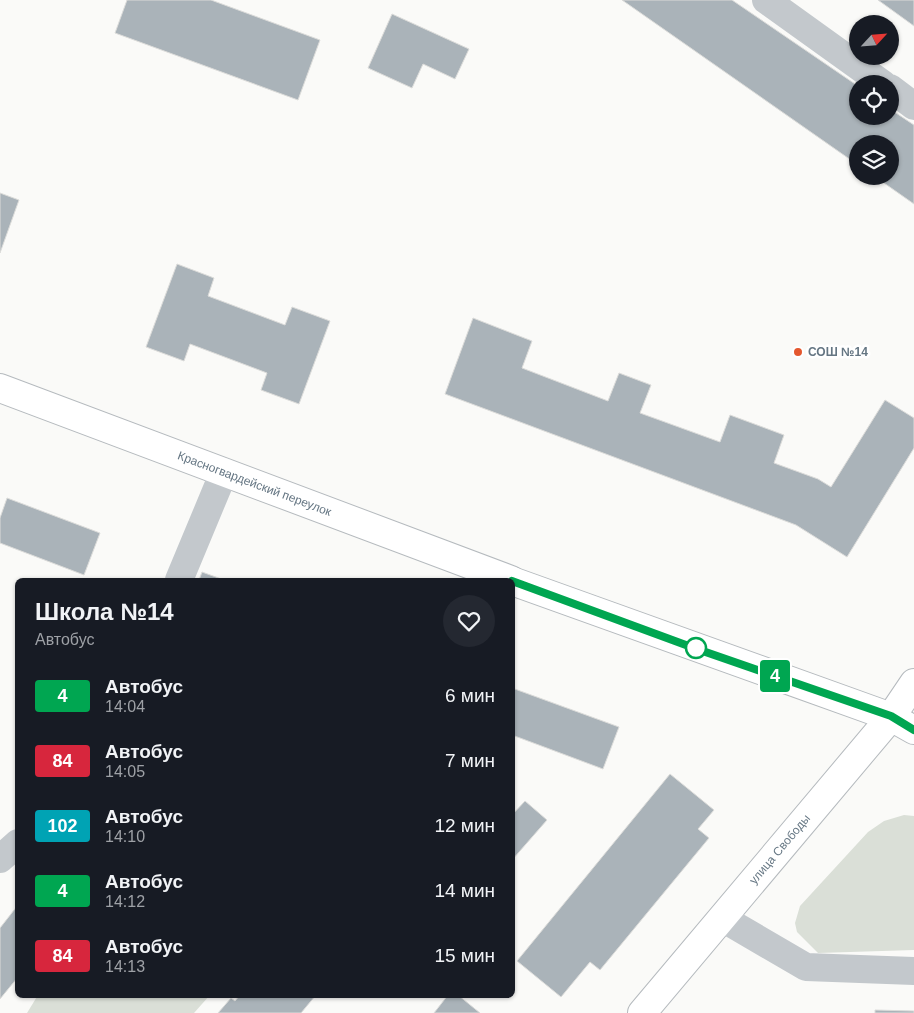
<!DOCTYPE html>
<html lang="ru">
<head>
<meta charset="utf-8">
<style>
	:root { --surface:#171b24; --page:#242831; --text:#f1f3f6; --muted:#9ea1a6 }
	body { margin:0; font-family:Arial,sans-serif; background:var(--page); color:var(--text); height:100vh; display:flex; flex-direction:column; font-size:19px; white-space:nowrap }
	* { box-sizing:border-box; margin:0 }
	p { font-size:16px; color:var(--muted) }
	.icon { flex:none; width:28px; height:28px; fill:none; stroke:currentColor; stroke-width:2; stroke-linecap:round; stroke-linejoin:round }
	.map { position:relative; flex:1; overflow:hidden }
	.sheet { position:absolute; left:15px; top:578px; width:500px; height:420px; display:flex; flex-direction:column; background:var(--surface); border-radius:8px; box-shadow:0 1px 4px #0004 }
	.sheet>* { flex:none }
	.badge { padding:0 10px; border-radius:4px; font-size:18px; line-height:32px }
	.needle { width:32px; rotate:64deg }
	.controls { position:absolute; left:849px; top:15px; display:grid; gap:10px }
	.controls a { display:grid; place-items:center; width:50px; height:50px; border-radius:50%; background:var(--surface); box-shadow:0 1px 4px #0004; font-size:25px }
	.map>.badge { position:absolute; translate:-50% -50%; box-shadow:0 0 0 2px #fff }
	.round { display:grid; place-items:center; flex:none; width:52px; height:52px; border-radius:26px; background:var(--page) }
	.overview { display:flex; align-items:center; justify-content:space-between; height:85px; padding:0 20px }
	h1 { font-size:24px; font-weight:700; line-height:38px }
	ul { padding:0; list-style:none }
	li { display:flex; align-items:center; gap:15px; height:65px; padding:0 20px }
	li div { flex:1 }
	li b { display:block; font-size:19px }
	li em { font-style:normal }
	li .badge { min-width:55px; font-weight:700; text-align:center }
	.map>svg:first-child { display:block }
</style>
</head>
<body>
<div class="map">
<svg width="914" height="1013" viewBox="0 0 914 1013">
	<rect width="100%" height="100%" fill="#fafaf8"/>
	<path fill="#dadfd7" d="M 904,815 L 914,816 L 914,950 L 818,953 L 797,932 L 795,923 L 800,906 L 868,832 L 884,821 Z
		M 38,995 L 210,995 L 194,1013 L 27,1013 Z"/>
	<path fill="#aab3b9" stroke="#dcdcda" d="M 127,0 L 211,0 L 320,40 L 298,100 L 115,33 Z
		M 622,0 L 732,0 L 858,86 L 858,116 L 890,116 L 890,109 L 914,125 L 914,204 L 874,176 L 890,176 L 890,144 L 858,144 L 858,165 Z
		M 878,0 L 914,0 L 914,26 Z
		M 392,14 L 469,49 L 455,79 L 423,64 L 412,88 L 368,68 Z
		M 0,193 L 19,200 L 0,253 Z
		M 177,264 L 214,278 L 208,296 L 285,325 L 292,307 L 330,321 L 299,404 L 261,390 L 267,373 L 190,344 L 184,361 L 146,347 Z
		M 473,318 L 532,341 L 522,368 L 608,401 L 619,373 L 651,385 L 640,413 L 720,442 L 730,415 L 784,435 L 774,463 L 818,479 L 831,487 L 885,400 L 914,418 L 914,448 L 847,557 L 796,525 L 445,394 Z
		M 7,498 L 100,533 L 84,575 L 0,543 L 0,518 Z
		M 202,572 L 224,580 L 199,580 Z
		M 512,688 L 619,727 L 603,769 L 512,735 Z
		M 670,774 L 714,810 L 698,829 L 709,838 L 600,970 L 590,962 L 561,997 L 517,961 Z
		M 525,801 L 547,820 L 512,860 L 512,815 Z
		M 18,905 L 18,977 L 0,999 L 0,928 Z
		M 240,995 L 316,995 L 301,1013 L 218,1013 L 231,998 L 235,1001 Z
		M 448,995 L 458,995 L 480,1013 L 434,1013 Z
		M 875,1010 L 914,1011 L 914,1013 L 875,1013 Z"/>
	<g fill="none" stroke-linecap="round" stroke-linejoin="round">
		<defs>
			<g id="major">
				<path id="s1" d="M 0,388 L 511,580"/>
				<path d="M 512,581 L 891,717 L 914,730"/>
				<path id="s2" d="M 642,1013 L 891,717 L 914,683"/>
			</g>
		</defs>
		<use href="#major" stroke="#b5babe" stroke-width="30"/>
		<path stroke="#c3c8cc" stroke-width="28" d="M 766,0 L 883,84
			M 890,88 L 914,106
			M 179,580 L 224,472
			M 0,859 L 18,843
			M 722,918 L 806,967 L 914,971"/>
		<use href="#major" stroke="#fff" stroke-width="28"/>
	</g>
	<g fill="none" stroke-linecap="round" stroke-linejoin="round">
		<defs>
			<path id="line" d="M 512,581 L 694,648 L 891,716 L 914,730"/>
		</defs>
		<use href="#line" stroke="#fff" stroke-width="11"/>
		<use href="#line" stroke="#00a651" stroke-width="8"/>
	</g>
	<circle fill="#e4572e" stroke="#fff" stroke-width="2" cx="798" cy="352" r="5"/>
	<circle fill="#fff" stroke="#00a651" stroke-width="2.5" cx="696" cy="648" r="10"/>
	<g text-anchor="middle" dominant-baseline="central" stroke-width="5" stroke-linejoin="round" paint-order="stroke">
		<g font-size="12" font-weight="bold" fill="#657683" stroke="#fff" text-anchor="start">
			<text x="808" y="352">СОШ №14</text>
		</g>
		<g font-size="12" fill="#657683" stroke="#fff">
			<text stroke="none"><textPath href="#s1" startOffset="272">Красногвардейский переулок</textPath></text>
			<text stroke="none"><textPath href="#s2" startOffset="214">улица Свободы</textPath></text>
		</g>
	</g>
</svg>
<div class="controls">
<a><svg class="needle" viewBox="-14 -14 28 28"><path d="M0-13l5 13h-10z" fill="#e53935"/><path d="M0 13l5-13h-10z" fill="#9ea1a6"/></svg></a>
<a><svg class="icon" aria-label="locate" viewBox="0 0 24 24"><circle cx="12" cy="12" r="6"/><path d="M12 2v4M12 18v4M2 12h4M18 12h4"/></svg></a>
<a><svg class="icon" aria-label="layers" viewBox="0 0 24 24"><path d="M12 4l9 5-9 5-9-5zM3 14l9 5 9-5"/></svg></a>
</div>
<b class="badge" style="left:775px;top:676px;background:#00a651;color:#fff">4</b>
<section class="sheet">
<div class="overview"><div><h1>Школа №14</h1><p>Автобус</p></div><a class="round"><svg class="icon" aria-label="heart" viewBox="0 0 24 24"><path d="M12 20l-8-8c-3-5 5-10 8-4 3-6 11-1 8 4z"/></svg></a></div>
<ul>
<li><span class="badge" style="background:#00a651;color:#fff">4</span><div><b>Автобус</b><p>14:04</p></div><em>6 мин</em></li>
<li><span class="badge" style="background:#d7263d;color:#fff">84</span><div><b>Автобус</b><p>14:05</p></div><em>7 мин</em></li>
<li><span class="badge" style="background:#00a3b4;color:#fff">102</span><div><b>Автобус</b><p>14:10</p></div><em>12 мин</em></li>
<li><span class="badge" style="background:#00a651;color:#fff">4</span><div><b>Автобус</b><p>14:12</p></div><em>14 мин</em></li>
<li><span class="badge" style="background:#d7263d;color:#fff">84</span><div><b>Автобус</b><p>14:13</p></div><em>15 мин</em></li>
</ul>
</section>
</div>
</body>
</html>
